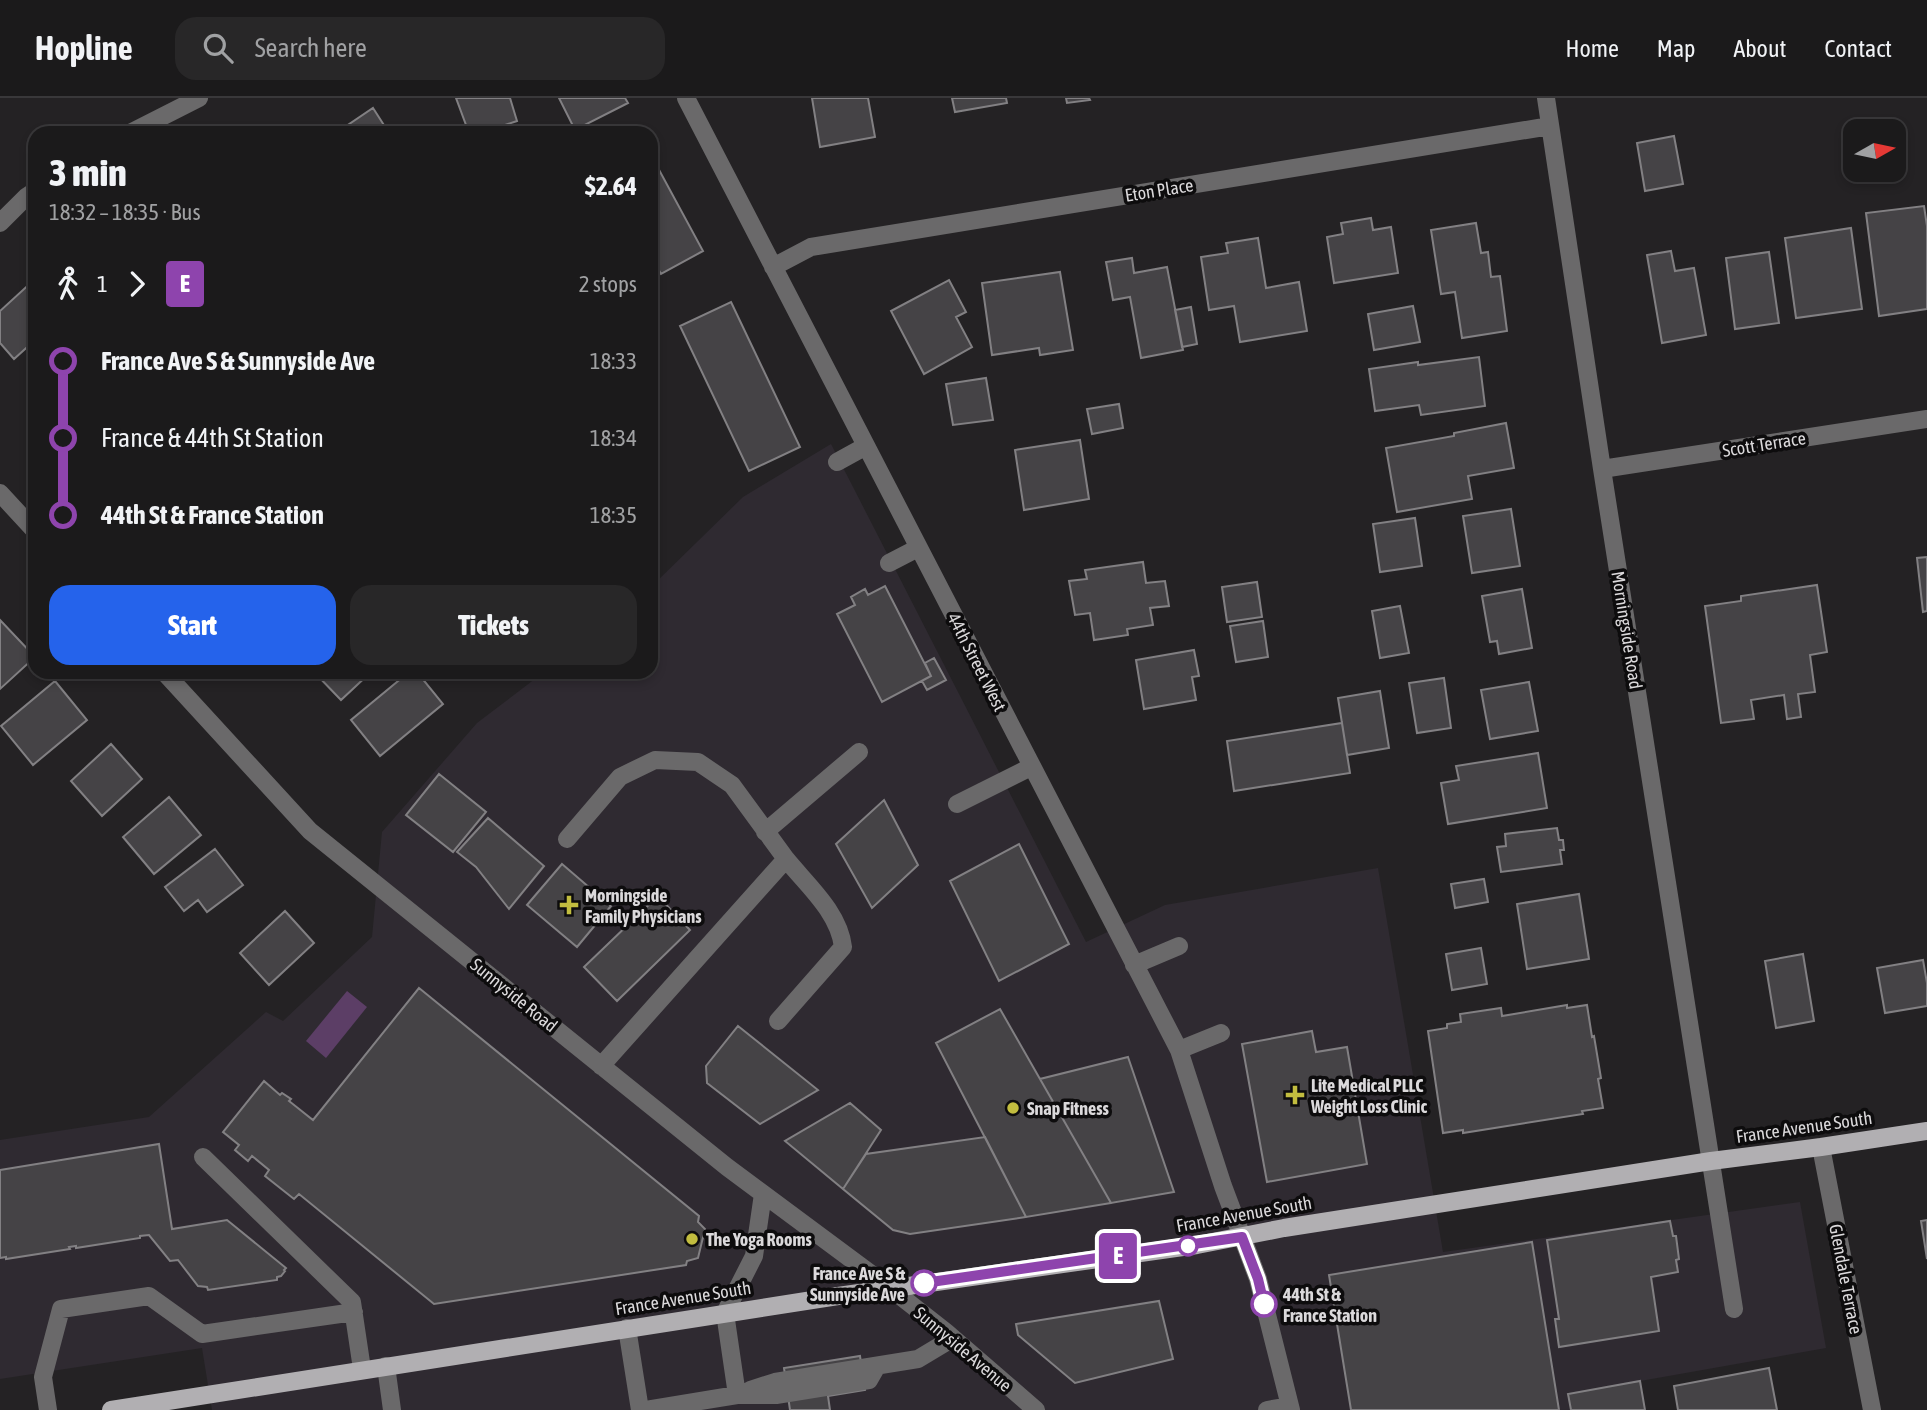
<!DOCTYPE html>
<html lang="en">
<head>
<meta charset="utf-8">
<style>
	:root { --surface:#1b1a1b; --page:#282728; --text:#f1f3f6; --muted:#a0a1a3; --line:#39383a; --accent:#2563eb }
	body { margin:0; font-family:"Asap Condensed",sans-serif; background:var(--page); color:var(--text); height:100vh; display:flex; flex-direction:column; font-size:26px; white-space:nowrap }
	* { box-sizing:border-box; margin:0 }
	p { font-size:23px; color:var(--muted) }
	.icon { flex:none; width:38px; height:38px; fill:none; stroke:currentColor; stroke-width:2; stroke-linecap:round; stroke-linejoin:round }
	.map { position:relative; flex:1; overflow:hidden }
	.side { position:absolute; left:28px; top:28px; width:630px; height:553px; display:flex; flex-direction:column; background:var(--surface); border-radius:21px; box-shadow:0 4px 10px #0003,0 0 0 2px var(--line) }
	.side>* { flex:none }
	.badge { padding:0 14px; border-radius:5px; font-size:24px; line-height:46px }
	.needle { width:46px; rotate:81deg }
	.controls { position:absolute; left:1843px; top:21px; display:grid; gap:14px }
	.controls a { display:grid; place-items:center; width:63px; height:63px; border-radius:14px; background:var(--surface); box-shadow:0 4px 10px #0003,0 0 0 2px var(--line); font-size:35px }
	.map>.badge { position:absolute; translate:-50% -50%; box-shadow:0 0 0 4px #fff }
	.legs { display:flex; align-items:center; gap:10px; height:77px; padding:0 21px; font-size:23px }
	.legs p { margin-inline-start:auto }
	.head { display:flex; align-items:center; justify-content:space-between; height:119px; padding:0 21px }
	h1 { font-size:38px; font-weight:800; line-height:52px }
	.action { display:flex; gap:14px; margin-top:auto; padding:14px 21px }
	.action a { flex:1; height:80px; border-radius:21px; background:var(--accent); color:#fff; font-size:28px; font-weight:800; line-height:80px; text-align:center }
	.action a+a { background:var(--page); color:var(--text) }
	ul { padding:0 21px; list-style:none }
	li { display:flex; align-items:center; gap:24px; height:77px; font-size:26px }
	li i { display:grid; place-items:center; width:10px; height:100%; margin:0 9px; background:currentColor }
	li i::after { content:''; width:18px; height:18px; margin:-9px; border:5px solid; border-radius:50%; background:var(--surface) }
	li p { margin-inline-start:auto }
	li:first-child i { background:linear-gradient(#0000 50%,currentColor 0) }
	li:last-child i { background:linear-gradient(currentColor 50%,#0000 0) }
	header { display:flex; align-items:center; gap:42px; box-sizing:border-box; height:98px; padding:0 35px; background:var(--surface); border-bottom:2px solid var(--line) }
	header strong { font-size:33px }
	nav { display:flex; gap:38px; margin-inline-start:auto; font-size:24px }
	.search { width:490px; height:63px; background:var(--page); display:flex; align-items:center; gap:18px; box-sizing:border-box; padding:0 24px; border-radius:21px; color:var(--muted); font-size:26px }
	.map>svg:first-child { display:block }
</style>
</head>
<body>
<header>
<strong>Hopline</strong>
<div class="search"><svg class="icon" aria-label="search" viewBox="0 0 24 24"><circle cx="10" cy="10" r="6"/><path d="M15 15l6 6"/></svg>Search here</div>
<nav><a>Home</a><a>Map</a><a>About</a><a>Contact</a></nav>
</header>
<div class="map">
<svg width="1927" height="1312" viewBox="0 0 1927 1312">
	<rect width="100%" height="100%" fill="#242224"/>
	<path fill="#2f2a31" d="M 831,346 L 1086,844 L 1165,807 L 1378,770 L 1443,1154 L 1800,1104 L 1826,1250 L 1567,1296 L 1570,1312 L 212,1312 L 202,1250 L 0,1281 L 0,1042 L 149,1019 L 266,914 L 283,923 L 372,839 L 382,734 L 477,625 L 544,574 L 651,574 L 651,489 L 743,399 Z"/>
	<path fill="#5c3e66" d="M 347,893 L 367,909 L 326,960 L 306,943 Z"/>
	<path fill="#454346" stroke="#828083" stroke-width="2" d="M 456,0 L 510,0 L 517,23 L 481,35 L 469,35 Z
		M 559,0 L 625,0 L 628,5 L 575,32 Z
		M 812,0 L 868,0 L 875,39 L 820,49 Z
		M 952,0 L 1006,0 L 1007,5 L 955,14 Z
		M 1066,0 L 1089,0 L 1090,2 L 1067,5 Z
		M 373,10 L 389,35 L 336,35 Z
		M 1674,38 L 1683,86 L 1645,93 L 1637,45 Z
		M 651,57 L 703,153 L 661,176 L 651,158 Z
		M 1924,108 L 1927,128 L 1927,211 L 1879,218 L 1866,115 Z
		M 1371,120 L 1373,132 L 1391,129 L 1398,175 L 1334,185 L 1327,139 L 1343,136 L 1341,125 Z
		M 1476,125 L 1481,155 L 1488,154 L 1491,179 L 1500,178 L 1507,233 L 1462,240 L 1455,194 L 1441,196 L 1431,132 Z
		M 1851,130 L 1862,211 L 1796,220 L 1785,140 Z
		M 1258,140 L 1266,190 L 1299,184 L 1307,233 L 1240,244 L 1234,208 L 1209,212 L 1201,159 L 1228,155 L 1226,145 Z
		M 1671,153 L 1675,173 L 1694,170 L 1706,237 L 1662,245 L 1647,157 Z
		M 1769,154 L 1779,225 L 1735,231 L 1726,160 Z
		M 1132,160 L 1134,175 L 1167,169 L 1183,252 L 1141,260 L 1130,199 L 1113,202 L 1106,164 Z
		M 1060,174 L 1073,252 L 1040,257 L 1039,250 L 992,257 L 982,185 Z
		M 35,181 L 35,242 L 14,261 L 0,245 L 0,213 Z
		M 949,182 L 966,214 L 956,219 L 972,249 L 924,276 L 891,213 Z
		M 731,204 L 800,349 L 749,373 L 680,228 Z
		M 1413,208 L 1420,244 L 1374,252 L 1368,216 Z
		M 1191,209 L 1197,246 L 1182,249 L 1175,212 Z
		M 1479,259 L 1485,308 L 1421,317 L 1419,307 L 1375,313 L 1369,271 L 1418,264 L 1418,267 Z
		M 986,280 L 993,322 L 953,327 L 946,286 Z
		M 1119,306 L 1123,330 L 1092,336 L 1087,311 Z
		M 1506,325 L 1514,370 L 1468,378 L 1472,401 L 1397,414 L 1386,350 L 1454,338 L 1454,335 Z
		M 1080,342 L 1089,401 L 1024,412 L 1015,352 Z
		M 1511,411 L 1520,468 L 1472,475 L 1463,418 Z
		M 1415,420 L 1422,468 L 1380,474 L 1373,426 Z
		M 1927,459 L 1927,513 L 1923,514 L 1917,460 Z
		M 1143,464 L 1146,485 L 1165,483 L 1169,508 L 1150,510 L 1153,527 L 1127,531 L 1128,537 L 1094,542 L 1090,515 L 1075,517 L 1069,483 L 1087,481 L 1085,472 Z
		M 1257,484 L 1262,519 L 1227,524 L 1222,489 Z
		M 1817,487 L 1827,554 L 1810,557 L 1815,594 L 1798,596 L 1801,619 L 1787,621 L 1784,597 L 1751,602 L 1754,621 L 1721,625 L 1705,508 L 1741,503 L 1741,498 Z
		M 885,488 L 931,578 L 882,604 L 837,516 L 855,507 L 851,499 L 865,491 L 868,497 Z
		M 1522,491 L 1532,550 L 1499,556 L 1497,543 L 1490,544 L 1482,498 Z
		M 1400,508 L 1409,555 L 1380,560 L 1372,513 Z
		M 0,522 L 35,559 L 0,591 Z
		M 1263,523 L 1268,559 L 1236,564 L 1230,528 Z
		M 1194,552 L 1199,578 L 1192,579 L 1196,602 L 1144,611 L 1136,562 Z
		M 934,560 L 946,582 L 927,592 L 922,583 L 931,578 L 925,565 Z
		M 314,574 L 371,574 L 341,602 Z
		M 409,574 L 417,574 L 443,606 L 380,658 L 351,622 Z
		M 1444,580 L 1451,630 L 1417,635 L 1409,585 Z
		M 55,583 L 87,622 L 33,667 L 1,628 Z
		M 1529,584 L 1538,633 L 1490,641 L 1481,592 Z
		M 1380,593 L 1389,650 L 1347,657 L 1338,600 Z
		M 1342,625 L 1350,675 L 1234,693 L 1227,643 Z
		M 111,646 L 142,681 L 102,718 L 71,683 Z
		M 1538,655 L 1547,710 L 1448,726 L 1441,685 L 1459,682 L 1456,668 Z
		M 439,676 L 486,714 L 453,754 L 406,717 Z
		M 169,699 L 201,737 L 154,776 L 123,739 Z
		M 884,702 L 918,767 L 872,810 L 836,746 Z
		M 488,720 L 544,768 L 509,811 L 476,769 L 457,754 Z
		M 1557,730 L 1559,742 L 1563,742 L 1564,752 L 1560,752 L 1562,766 L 1501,774 L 1497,749 L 1506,748 L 1505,736 Z
		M 1019,746 L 1069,846 L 999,883 L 950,783 Z
		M 215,751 L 243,787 L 207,814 L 198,802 L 184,813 L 165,789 Z
		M 562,766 L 611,808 L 577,849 L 527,807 Z
		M 1484,781 L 1488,804 L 1455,810 L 1451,786 Z
		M 1579,796 L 1589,861 L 1527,871 L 1517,806 Z
		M 658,798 L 690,832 L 617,903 L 584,869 Z
		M 285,813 L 314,845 L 269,887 L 240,855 Z
		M 1481,850 L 1487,886 L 1452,892 L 1446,856 Z
		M 1803,856 L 1814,923 L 1776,930 L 1765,863 Z
		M 1923,862 L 1927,885 L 1927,908 L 1885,915 L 1877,870 Z
		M 419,890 L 699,1118 L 698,1124 L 705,1131 L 698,1160 L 687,1163 L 686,1167 L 434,1206 L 299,1096 L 294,1101 L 265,1078 L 269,1072 L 252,1058 L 248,1063 L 235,1052 L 239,1047 L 223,1034 L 264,983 L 280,997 L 282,995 L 291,1001 L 289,1003 L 313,1022 Z
		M 1567,907 L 1567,910 L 1587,907 L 1592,939 L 1594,938 L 1601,980 L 1598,981 L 1603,1010 L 1582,1013 L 1583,1016 L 1463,1035 L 1463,1032 L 1443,1035 L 1428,933 L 1447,930 L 1447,926 L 1461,924 L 1460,916 L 1501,910 L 1502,918 Z
		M 1000,911 L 1040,981 L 1111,1105 L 1026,1119 L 936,945 Z
		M 738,928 L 818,992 L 760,1026 L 707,985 L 706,968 Z
		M 1312,933 L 1316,954 L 1347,949 L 1367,1066 L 1267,1084 L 1242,946 Z
		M 1128,959 L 1174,1094 L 1111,1105 L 1040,981 Z
		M 850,1005 L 881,1032 L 843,1091 L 785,1043 Z
		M 985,1039 L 1026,1119 L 910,1136 L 893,1132 L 843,1091 L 866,1056 Z
		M 159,1046 L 172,1131 L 227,1122 L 286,1170 L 284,1172 L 285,1173 L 281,1178 L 277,1179 L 277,1182 L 208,1192 L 207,1189 L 198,1188 L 178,1162 L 170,1163 L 149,1137 L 140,1138 L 140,1140 L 76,1150 L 76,1148 L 69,1149 L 70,1151 L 6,1161 L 6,1159 L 0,1160 L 0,1072 Z
		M 1927,1122 L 1927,1161 L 1921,1123 Z
		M 1670,1123 L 1673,1138 L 1676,1138 L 1679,1161 L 1676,1162 L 1678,1174 L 1651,1179 L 1659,1233 L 1559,1249 L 1555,1221 L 1559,1221 L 1547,1142 Z
		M 1532,1144 L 1559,1312 L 1351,1312 L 1329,1177 Z
		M 1159,1203 L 1173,1261 L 1075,1285 L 1018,1237 L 1016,1226 Z
		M 860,1258 L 865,1292 L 828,1298 L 830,1312 L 790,1312 L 784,1270 Z
		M 1769,1270 L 1777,1312 L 1678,1312 L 1674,1288 Z
		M 1640,1283 L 1645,1312 L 1571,1312 L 1568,1296 Z"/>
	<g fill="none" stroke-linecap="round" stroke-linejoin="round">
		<path stroke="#6a696a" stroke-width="18" d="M 686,0 L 1179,952 L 1223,1088 L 1258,1181 L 1291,1312
			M 1546,0 L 1602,371 L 1734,1211
			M 130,35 L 199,0
			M 0,125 L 26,99 L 35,93
			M 773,169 L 811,149 L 1550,28
			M 837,364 L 866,348
			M 1602,371 L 1927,321
			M 0,395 L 35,433
			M 889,465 L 918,450
			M 164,574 L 310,733 L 727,1069 L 890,1190 L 946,1234 L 1036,1312
			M 957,706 L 1031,669
			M 765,734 L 859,654
			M 567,741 L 620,679 L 655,662 L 698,664 L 732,687 L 786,761 L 601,968
			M 1134,867 L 1179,848
			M 778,923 L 843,849 C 839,814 807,787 786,761
			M 1179,952 L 1221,935
			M 1821,1049 L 1872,1312
			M 203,1059 L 352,1204 L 362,1271
			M 627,1230 L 640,1312
			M 386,1268 L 392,1312
			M 750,1292 L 775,1284 L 918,1261 L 953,1240
			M 737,1297 L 725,1215 L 754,1158 L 763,1096
			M 48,1312 L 43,1279 L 61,1211 L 149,1198 L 202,1236 L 354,1214
			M 646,1312 L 737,1297 L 776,1297 L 869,1282 L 877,1268
			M 1267,1312 L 1290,1308"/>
		<path stroke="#b1afb2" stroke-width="18" d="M 111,1312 L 838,1198 L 1197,1147 L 1284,1130 L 1711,1063 L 1821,1049 L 1927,1033"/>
	</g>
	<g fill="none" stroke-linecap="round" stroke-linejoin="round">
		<defs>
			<path id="line-1" d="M 924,1185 L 1242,1139 L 1258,1181 L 1264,1206"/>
		</defs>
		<use href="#line-1" stroke="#fff" stroke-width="16"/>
		<use href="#line-1" stroke="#8e44ad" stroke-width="10"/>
	</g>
	<g fill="#c2bd3f" stroke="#0d0c0d" stroke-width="2.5">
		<path d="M565.5 796.5h7v7h7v7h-7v7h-7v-7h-7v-7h7z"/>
		<path d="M1291.5 986.5h7v7h7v7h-7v7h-7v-7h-7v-7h7z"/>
		<circle cx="1013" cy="1010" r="7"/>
		<circle cx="692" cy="1141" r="7"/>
	</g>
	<g fill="#fff" stroke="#8e44ad" stroke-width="3.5">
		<circle cx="1188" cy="1148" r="9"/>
		<circle cx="924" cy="1185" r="12"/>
		<circle cx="1264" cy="1206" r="12"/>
	</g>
	<g text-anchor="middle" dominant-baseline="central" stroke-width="7" stroke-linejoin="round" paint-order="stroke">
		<g font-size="18" fill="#dbd9db" stroke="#0d0c0d">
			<text transform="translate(1159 92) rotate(-9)">Eton Place</text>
			<text transform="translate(1764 346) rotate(-9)">Scott Terrace</text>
			<text transform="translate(1627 532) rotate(81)">Morningside Road</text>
			<text transform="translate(977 564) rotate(63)">44th Street West</text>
			<text transform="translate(514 897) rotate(39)">Sunnyside Road</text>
			<text transform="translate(1804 1029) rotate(-8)">France Avenue South</text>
			<text transform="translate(1244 1116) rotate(-10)">France Avenue South</text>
			<text transform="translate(1846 1181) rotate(79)">Glendale Terrace</text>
			<text transform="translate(683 1200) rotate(-9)">France Avenue South</text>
			<text transform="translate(963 1251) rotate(40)">Sunnyside Avenue</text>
		</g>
		<g font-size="18" font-weight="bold" fill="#dbd9db" stroke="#0d0c0d" text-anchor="start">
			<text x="585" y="797">Morningside<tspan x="585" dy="21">Family Physicians</tspan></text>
			<text x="1311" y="987">Lite Medical PLLC<tspan x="1311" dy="21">Weight Loss Clinic</tspan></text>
			<text x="1027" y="1010">Snap Fitness</text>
			<text x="706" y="1141">The Yoga Rooms</text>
		</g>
		<g font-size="18" font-weight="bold" fill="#dbd9db" stroke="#0d0c0d" text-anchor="end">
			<text x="905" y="1175">France Ave S &amp;<tspan x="905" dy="21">Sunnyside Ave</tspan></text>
			<text x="1283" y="1196" text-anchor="start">44th St &amp;<tspan x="1283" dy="21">France Station</tspan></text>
		</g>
	</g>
</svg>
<div class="controls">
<a><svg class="needle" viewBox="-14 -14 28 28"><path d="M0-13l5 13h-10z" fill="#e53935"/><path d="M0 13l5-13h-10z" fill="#a0a1a3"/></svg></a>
</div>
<b class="badge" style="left:1118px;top:1158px;background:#8e44ad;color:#fff">E</b>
<section class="side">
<div class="head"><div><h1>3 min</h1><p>18:32 – 18:35 · Bus</p></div><b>$2.64</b></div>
<div class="legs"><svg class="icon" aria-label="walk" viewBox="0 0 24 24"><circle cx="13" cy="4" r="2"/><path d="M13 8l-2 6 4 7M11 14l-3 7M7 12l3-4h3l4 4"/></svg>1<svg class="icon" aria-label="forward" viewBox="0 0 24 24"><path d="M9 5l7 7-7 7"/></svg><b class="badge" style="background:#8e44ad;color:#fff">E</b><p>2 stops</p></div>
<ul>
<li><i style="color:#8e44ad"></i><b>France Ave S &amp; Sunnyside Ave</b><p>18:33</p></li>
<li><i style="color:#8e44ad"></i><span>France &amp; 44th St Station</span><p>18:34</p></li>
<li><i style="color:#8e44ad"></i><b>44th St &amp; France Station</b><p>18:35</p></li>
</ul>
<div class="action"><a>Start</a><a>Tickets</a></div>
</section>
</div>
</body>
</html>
